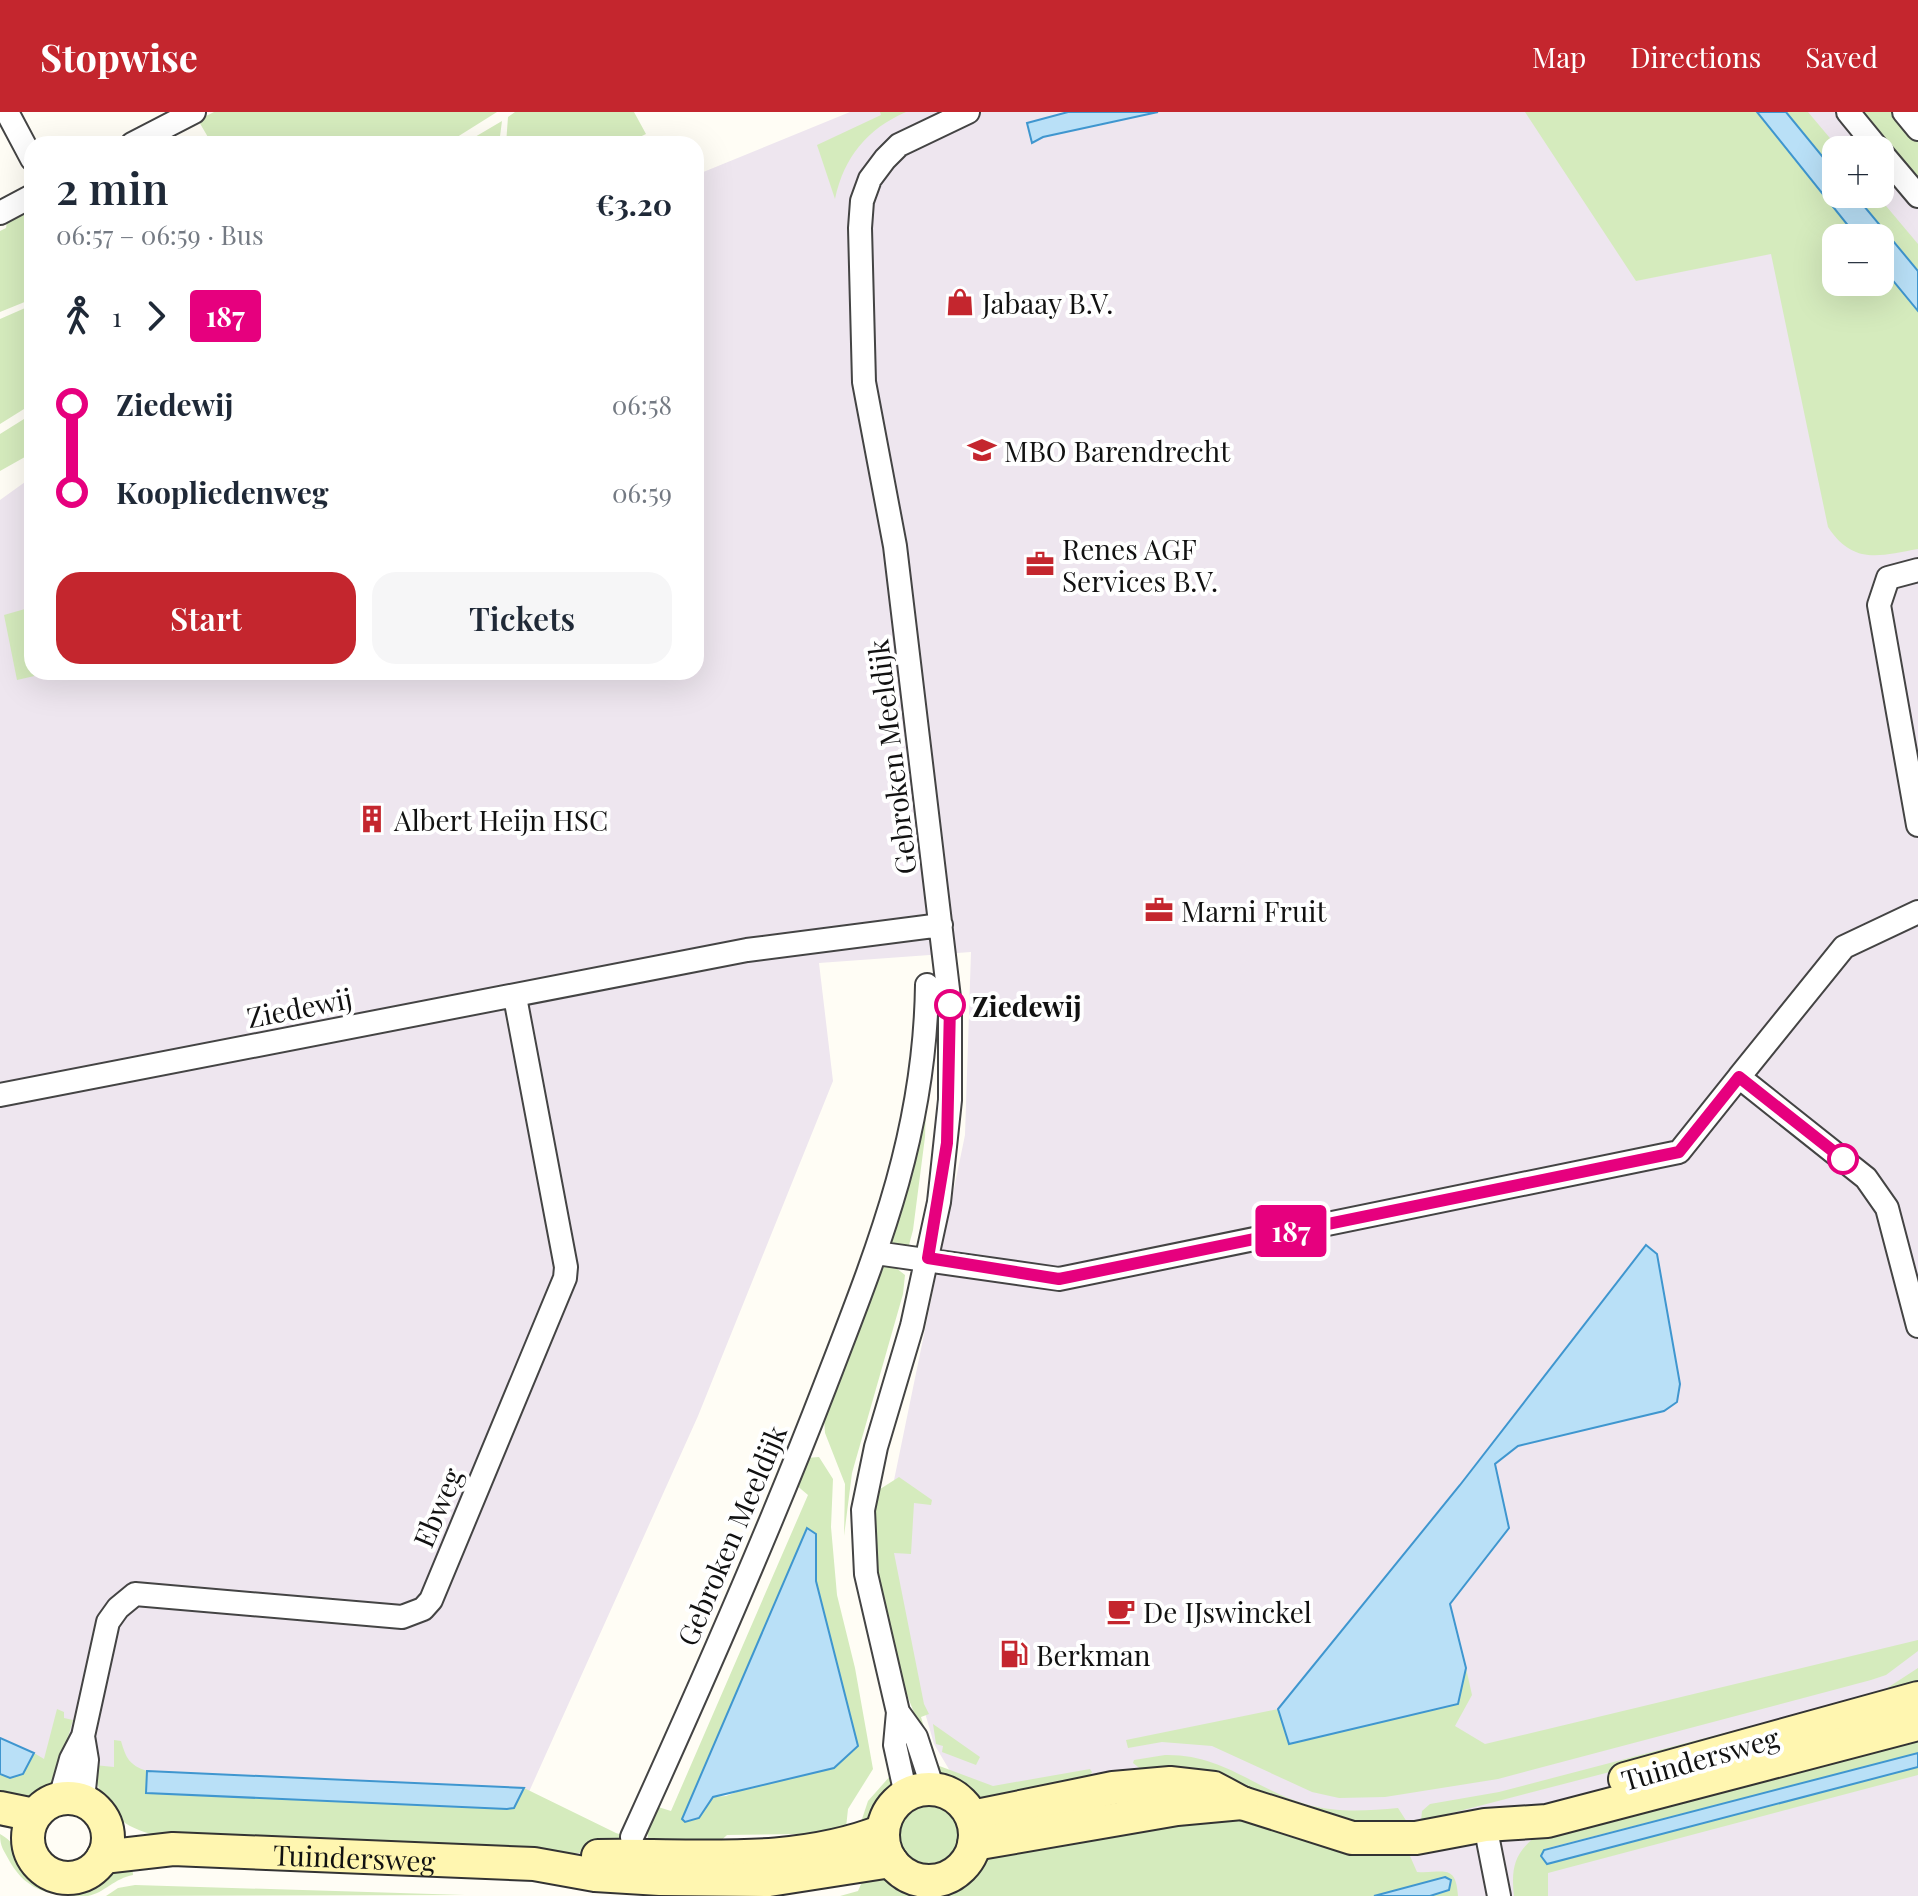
<!DOCTYPE html>
<html lang="en">
<head>
<meta charset="utf-8">
<style>
	:root { --surface:#fff; --page:#f6f6f7; --text:#1f2937; --muted:#747a83; --accent:#c4262e }
	body { margin:0; font-family:"Playfair Display",serif; background:var(--page); color:var(--text); height:100vh; display:flex; flex-direction:column; font-size:30px; white-space:nowrap }
	* { box-sizing:border-box; margin:0 }
	p { font-size:26px; color:var(--muted) }
	.icon { flex:none; width:44px; height:44px; fill:none; stroke:currentColor; stroke-width:2; stroke-linecap:round; stroke-linejoin:round }
	.map { position:relative; flex:1; overflow:hidden }
	.details { position:absolute; left:24px; top:24px; width:680px; height:544px; display:flex; flex-direction:column; background:var(--surface); border-radius:24px; box-shadow:0 8px 32px #0002 }
	.details>* { flex:none }
	.badge { padding:0 16px; border-radius:6px; font-size:28px; line-height:52px }
	.fabs { position:absolute; left:1822px; top:24px; display:grid; gap:16px }
	.fabs a { display:grid; place-items:center; width:72px; height:72px; border-radius:16px; background:var(--surface); box-shadow:0 8px 32px #0002; font-size:40px }
	.map>.badge { position:absolute; translate:-50% -50%; box-shadow:0 0 0 4px #fff }
	.legs { display:flex; align-items:center; gap:12px; height:88px; padding:0 32px; font-size:26px }
	.legs p { margin-inline-start:auto }
	.summary { display:flex; align-items:center; justify-content:space-between; height:136px; padding:0 32px }
	h1 { font-size:44px; font-weight:600; line-height:60px }
	.cta { display:flex; gap:16px; margin-top:auto; padding:16px 32px }
	.cta a { flex:1; height:92px; border-radius:24px; background:var(--accent); color:#fff; font-size:32px; font-weight:600; line-height:92px; text-align:center }
	.cta a+a { background:var(--page); color:var(--text) }
	ul { padding:0 32px; list-style:none }
	li { display:flex; align-items:center; gap:28px; height:88px; font-size:30px }
	li i { display:grid; place-items:center; width:12px; height:100%; margin:0 10px; background:currentColor }
	li i::after { content:''; width:20px; height:20px; margin:-10px; border:6px solid; border-radius:50%; background:var(--surface) }
	li p { margin-inline-start:auto }
	li:first-child i { background:linear-gradient(#0000 50%,currentColor 0) }
	li:last-child i { background:linear-gradient(currentColor 50%,#0000 0) }
	header { display:flex; align-items:center; gap:48px; box-sizing:border-box; height:112px; padding:0 40px; background:var(--accent); color:#fff }
	header strong { font-size:38px }
	nav { display:flex; gap:44px; margin-inline-start:auto; font-size:28px }
	.map>svg:first-child { display:block }
</style>
</head>
<body>
<header>
<strong>Stopwise</strong>
<nav><a>Map</a><a>Directions</a><a>Saved</a></nav>
</header>
<div class="map">
<svg width="1918" height="1784" viewBox="0 0 1918 1784">
	<rect width="100%" height="100%" fill="#fffdf5"/>
	<path fill="#eee6ef" fill-rule="evenodd" d="M 850,0 L 1918,0 L 1918,1784 L 1024,1784 L 934,1632 L 891,1483 L 885,1412 L 965,1023 L 971,840 L 819,851 L 833,969 L 698,1304 L 519,1702 L 127,1680 L 0,1642 L 0,388 L 32,365 L 32,560 L 696,560 L 696,63 ZM 1836,38 L 1880,38 L 1880,82 L 1836,82 ZM 1836,126 L 1880,126 L 1880,170 L 1836,170 Z"/>
	<path fill="#d5ebbd" fill-rule="evenodd" d="M 214,0 L 497,0 L 446,32 L 212,32 L 198,8 Z
		M 515,0 L 634,0 L 646,22 L 625,32 L 506,32 L 508,5 Z
		M 880,0 L 906,0 C 867,17 844,45 835,87 L 817,33 L 881,3 Z
		M 1525,0 L 1757,0 L 1858,126 L 1836,126 L 1836,170 L 1880,170 L 1880,153 L 1918,199 L 1918,437 C 1879,444 1853,453 1828,415 L 1771,142 L 1636,169 Z
		M 1786,0 L 1808,0 L 1840,38 L 1836,38 L 1836,61 Z
		M 1858,0 L 1896,0 L 1918,27 L 1918,73 Z
		M 502,9 L 499,32 L 463,32 Z
		M 1854,82 L 1876,82 L 1918,132 L 1918,159 Z
		M 32,93 L 32,187 L 0,200 L 0,119 L 6,116 L 8,105 Z
		M 32,193 L 32,292 L 0,312 L 0,207 Z
		M 32,302 L 32,341 L 0,359 L 0,322 Z
		M 32,495 L 32,560 L 52,560 L 17,568 L 4,503 Z
		M 928,933 L 925,1025 L 913,1118 L 909,1133 L 901,1136 L 890,1130 Z
		M 891,1152 L 905,1163 L 903,1182 L 852,1361 L 844,1424 L 845,1372 L 825,1321 L 824,1306 L 875,1172 L 884,1154 Z
		M 819,1345 L 833,1367 L 831,1415 L 837,1483 L 855,1556 L 873,1657 L 848,1697 L 845,1725 L 800,1734 L 798,1722 L 727,1723 L 715,1734 L 559,1742 L 151,1722 C 114,1712 98,1690 94,1653 L 114,1655 L 114,1628 L 121,1629 C 126,1646 129,1653 147,1659 L 146,1681 L 507,1697 L 514,1696 L 524,1676 L 616,1721 L 649,1732 L 646,1710 L 655,1694 L 671,1699 L 808,1383 L 795,1372 L 806,1346 ZM 808,1416 L 816,1422 L 816,1469 L 858,1634 L 726,1684 L 712,1685 L 682,1707 Z
		M 899,1365 L 932,1388 L 931,1393 L 914,1391 L 911,1442 L 894,1441 L 924,1592 L 929,1602 L 921,1605 L 931,1639 C 895,1564 864,1462 877,1379 Z
		M 1918,1528 L 1918,1539 L 1886,1563 L 1871,1568 L 1498,1667 L 1385,1685 L 1339,1686 L 1312,1680 L 1212,1634 L 1162,1630 L 1128,1636 L 1126,1628 L 1278,1597 L 1290,1631 L 1457,1592 L 1466,1556 L 1472,1583 L 1455,1614 L 1485,1632 Z
		M 1918,1556 L 1918,1580 L 1421,1709 L 1422,1699 L 1430,1692 L 1499,1680 L 1881,1580 Z
		M 57,1597 L 64,1600 L 64,1606 L 73,1608 L 56,1668 L 34,1688 L 0,1688 L 0,1662 L 10,1666 L 23,1662 L 34,1641 L 44,1647 Z
		M 933,1612 L 980,1645 L 976,1653 L 942,1640 L 943,1634 L 936,1632 Z
		M 1918,1620 L 1918,1641 L 1544,1737 L 1547,1752 L 1918,1655 L 1918,1663 L 1548,1761 L 1548,1784 L 1514,1784 C 1511,1757 1514,1742 1535,1725 Z
		M 1165,1643 C 1223,1642 1253,1676 1305,1692 C 1336,1701 1366,1699 1398,1696 L 1407,1710 L 1348,1710 L 1147,1662 L 1133,1651 L 1134,1648 Z
		M 934,1652 L 993,1674 L 1090,1657 L 1092,1660 L 1088,1669 L 979,1691 L 940,1664 Z
		M 891,1663 C 895,1687 876,1706 858,1719 L 868,1689 Z
		M900 1724a30 30 0 1 1 60 0a30 30 0 1 1-60 0Z
		M 1201,1703 L 1252,1708 L 1347,1738 L 1410,1744 L 1417,1760 C 1442,1762 1456,1750 1458,1784 L 1430,1784 L 1449,1778 L 1451,1768 L 1445,1765 L 1374,1784 L 840,1784 L 858,1779 L 865,1763 C 894,1762 887,1768 910,1778 C 947,1784 966,1761 990,1743 Z
		M 0,1722 C 16,1731 19,1742 28,1756 C 56,1784 99,1762 132,1751 L 133,1763 C 115,1766 104,1781 88,1784 C 53,1784 28,1781 10,1750 C 4,1738 0,1736 0,1722 Z
		M 135,1773 L 465,1783 L 106,1784 L 118,1776 Z"/>
	<path fill="#b9e0f7" stroke="#3f96cf" stroke-width="2" d="M 1068,0 L 1158,0 L 1043,25 L 1032,31 L 1027,11 Z
		M 1757,0 L 1786,0 L 1836,61 L 1836,82 L 1854,82 L 1918,159 L 1918,199 L 1880,153 L 1880,126 L 1858,126 Z
		M 1646,1133 L 1657,1142 L 1680,1272 L 1677,1290 L 1664,1299 L 1518,1334 L 1495,1352 L 1509,1416 L 1450,1492 L 1466,1556 L 1458,1592 L 1289,1632 L 1278,1597 L 1460,1373 Z
		M 807,1416 L 816,1422 L 816,1469 L 858,1634 L 834,1656 L 713,1685 L 699,1706 L 685,1710 L 682,1707 Z
		M 0,1626 L 34,1641 L 23,1662 L 10,1666 L 0,1662 Z
		M 1918,1641 L 1918,1655 L 1547,1752 L 1541,1744 L 1544,1738 Z
		M 147,1659 L 524,1676 L 514,1696 L 507,1697 L 146,1681 Z
		M 1445,1765 L 1451,1768 L 1449,1778 L 1430,1784 L 1374,1784 Z"/>
	<g fill="none" stroke-linecap="round" stroke-linejoin="round">
		<defs>
			<path id="street" d="M 7,0 L 32,47
				M 1848,0 L 1879,38
				M 1904,0 L 1918,17
				M 132,32 L 194,0
				M 1880,39 L 1918,84
				M 0,101 L 32,84
				M 1918,458 L 1888,466 L 1879,493 L 1918,713
				M 1739,965 L 1844,835 L 1918,800
				M 0,983 L 747,838 L 941,813
				M 876,1141 L 1059,1167 L 1679,1040 L 1739,965 L 1866,1066 L 1887,1096 L 1918,1214
				M 898,1600 L 916,1625 L 933,1677
				M 906,1683 L 895,1633 L 898,1600 L 866,1462 L 863,1398 L 876,1335 L 912,1214 L 939,1090 L 950,988 L 950,894 L 895,434 L 864,270 L 860,116 L 862,89 L 870,67 L 885,47 L 899,33 L 968,0
				M 60,1686 L 71,1647 L 83,1624 L 108,1510 L 118,1496 L 135,1482 L 402,1505 L 423,1497 L 431,1488 L 565,1166 L 566,1155 L 515,885
				M 83,1688 L 87,1648 L 83,1624
				M 1485,1713 L 1499,1784
				M 632,1725 C 700,1576 766,1427 825,1274 C 878,1137 925,1022 927,873"/>
			<g id="secondary">
				<path d="M 1625,1667 L 1918,1586"/>
				<circle cx="929" cy="1723" r="46"/>
				<circle cx="68" cy="1726" r="40"/>
				<path d="M 0,1696 L 34,1703"/>
				<path d="M 972,1705 L 1113,1676 L 1170,1671 L 1214,1676 L 1242,1691 L 1352,1726 L 1416,1726 L 1485,1713 L 1547,1709 L 1918,1612"/>
				<path d="M 974,1732 L 1177,1697 L 1242,1691"/>
				<path d="M 598,1744 C 694,1742 792,1755 883,1719"/>
				<path id="s1" d="M 103,1745 L 173,1737 L 534,1752 L 595,1763 L 660,1767 L 769,1768 L 891,1749"/>
			</g>
		</defs>
		<use href="#street" stroke="#444" stroke-width="26"/>
		<use href="#secondary" stroke="#333" stroke-width="36"/>
		<use href="#street" stroke="#fff" stroke-width="22"/>
		<use href="#secondary" stroke="#fff6b0" stroke-width="32"/>
	</g>
	<g fill="none" stroke-linecap="round" stroke-linejoin="round">
		<defs>
			<path id="line-1" d="M 950,893 L 947,1031 L 928,1146 L 1059,1167 L 1679,1040 L 1739,965 L 1843,1047"/>
		</defs>
		<use href="#line-1" stroke="#fff" stroke-width="18"/>
		<use href="#line-1" stroke="#e6007e" stroke-width="12"/>
	</g>
	<defs>
		<symbol id="shop-bare" viewBox="-9 -9 18 18"><path d="M-5-2.5h2.3a2.7 3.5 0 0 1 5.4 0H5L5.5 6h-11ZM-1.5-2.5h3a1.5 2.3 0 0 0-3 0Z" fill="#c4262e" stroke="#fff" stroke-width="2.5" paint-order="stroke"/></symbol>
		<symbol id="university-bare" viewBox="-9 -9 18 18"><path d="M0-5L7-2L0 1L-7-2ZM-4 1L0 2.5L4 1V4Q0 6-4 4Z" fill="#c4262e" stroke="#fff" stroke-width="2.5" paint-order="stroke"/></symbol>
		<symbol id="office-bare" viewBox="-9 -9 18 18"><path d="M-6-3h4V-5.5h4V-3h4V5H-6ZM-1-4.5V-3h2v-1.5ZM-6 0V1H6V0Z" fill="#c4262e" stroke="#fff" stroke-width="2.5" paint-order="stroke"/></symbol>
		<symbol id="building-bare" viewBox="-9 -9 18 18"><path d="M-4-6H4V6H1V3H-1V6H-4ZM-2.5-4.3h1.7v1.8h-1.7ZM.8-4.3h1.7v1.8H.8ZM-2.5-1h1.7V.8h-1.7ZM.8-1h1.7V.8H.8Z" fill="#c4262e" stroke="#fff" stroke-width="2.5" paint-order="stroke"/></symbol>
		<symbol id="cafe-bare" viewBox="-9 -9 18 18"><path d="M-5.5-4.5H6V0H3Q3 3.5 0 3.5H-2.5Q-5.5 3.5-5.5 0ZM3-3.2v2h1.7v-2ZM-6 4.5H4V6H-6Z" fill="#c4262e" stroke="#fff" stroke-width="2.5" paint-order="stroke"/></symbol>
		<symbol id="fuel-bare" viewBox="-9 -9 18 18"><path d="M-5.5-6h7V0h2V4h1.3V-2.5L3-4.5l.8-.8L6-3V5H2.5V1h-1V6h-7ZM-4.2-4.7v3.2H.2V-4.7Z" fill="#c4262e" stroke="#fff" stroke-width="2.5" paint-order="stroke"/></symbol>
	</defs>
	<g fill-rule="evenodd">
		<use href="#shop-bare" x="940" y="170" width="40" height="40"/>
		<use href="#university-bare" x="962" y="318" width="40" height="40"/>
		<use href="#office-bare" x="1020" y="432" width="40" height="40"/>
		<use href="#building-bare" x="352" y="687" width="40" height="40"/>
		<use href="#office-bare" x="1139" y="778" width="40" height="40"/>
		<use href="#cafe-bare" x="1101" y="1479" width="40" height="40"/>
		<use href="#fuel-bare" x="994" y="1522" width="40" height="40"/>
	</g>
	<g fill="#fff" stroke="#e6007e" stroke-width="4">
		<circle cx="950" cy="893" r="14"/>
		<circle cx="1843" cy="1047" r="14"/>
	</g>
	<g text-anchor="middle" dominant-baseline="central" stroke-width="8" stroke-linejoin="round" paint-order="stroke">
		<g font-size="28" fill="#111" stroke="#fff" text-anchor="start">
			<text x="982" y="190">Jabaay B.V.</text>
			<text x="1004" y="338">MBO Barendrecht</text>
			<text x="1062" y="436">Renes AGF<tspan x="1062" dy="32">Services B.V.</tspan></text>
			<text x="394" y="707">Albert Heijn HSC</text>
			<text x="1181" y="798">Marni Fruit</text>
			<text x="1143" y="1499">De IJswinckel</text>
			<text x="1036" y="1542">Berkman</text>
		</g>
		<g font-size="28" fill="#111" stroke="#fff">
			<text transform="translate(891 645) rotate(-97)">Gebroken Meeldijk</text>
			<text transform="translate(299 895) rotate(-11)">Ziedewij</text>
			<text transform="translate(437 1395) rotate(-67)">Ebweg</text>
			<text transform="translate(731 1423) rotate(-67)">Gebroken Meeldijk</text>
			<text transform="translate(1700 1646) rotate(-16)">Tuindersweg</text>
			<text stroke="none"><textPath href="#s1" startOffset="252">Tuindersweg</textPath></text>
		</g>
		<g font-size="28" font-weight="bold" fill="#111" stroke="#fff" text-anchor="start">
			<text x="972" y="893">Ziedewij</text>
		</g>
	</g>
</svg>
<div class="fabs">
<a>+</a>
<a>−</a>
</div>
<b class="badge" style="left:1291px;top:1119px;background:#e6007e;color:#fff">187</b>
<section class="details">
<div class="summary"><div><h1>2 min</h1><p>06:57 – 06:59 · Bus</p></div><b>€3.20</b></div>
<div class="legs"><svg class="icon" aria-label="walk" viewBox="0 0 24 24"><circle cx="13" cy="4" r="2"/><path d="M13 8l-2 6 4 7M11 14l-3 7M7 12l3-4h3l4 4"/></svg>1<svg class="icon" aria-label="forward" viewBox="0 0 24 24"><path d="M9 5l7 7-7 7"/></svg><b class="badge" style="background:#e6007e;color:#fff">187</b></div>
<ul>
<li><i style="color:#e6007e"></i><b>Ziedewij</b><p>06:58</p></li>
<li><i style="color:#e6007e"></i><b>Koopliedenweg</b><p>06:59</p></li>
</ul>
<div class="cta"><a>Start</a><a>Tickets</a></div>
</section>
</div>
</body>
</html>
